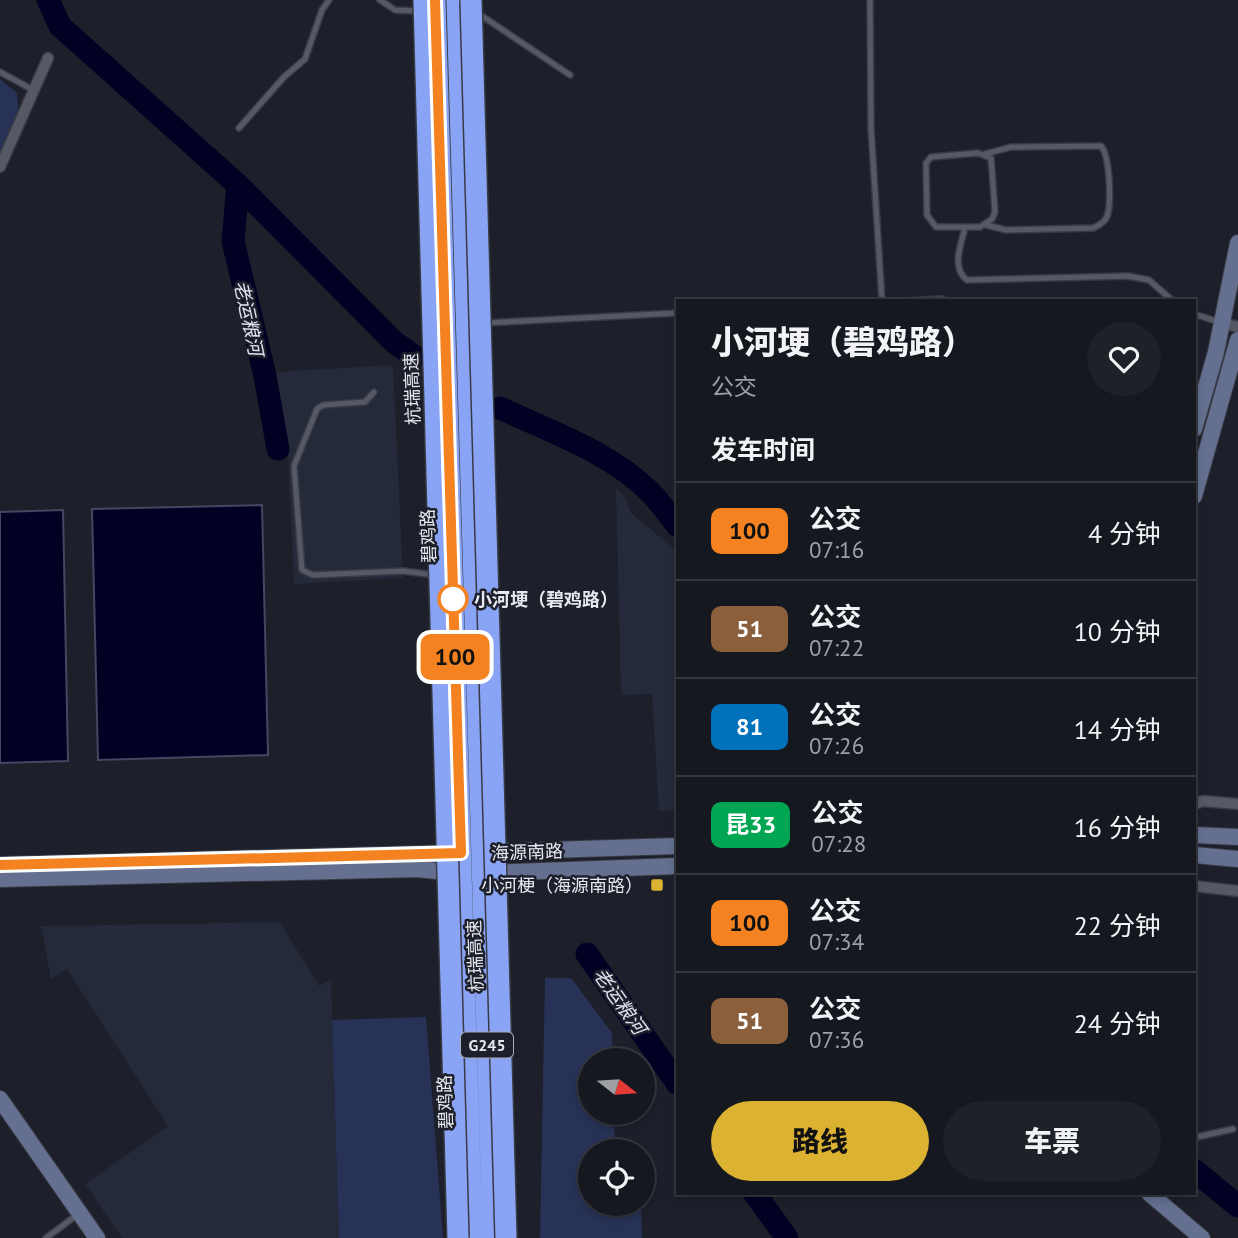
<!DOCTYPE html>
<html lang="zh">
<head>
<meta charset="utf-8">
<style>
	:root { --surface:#161820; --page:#1f2129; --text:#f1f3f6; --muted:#9ea0a5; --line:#35373e; --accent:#dcb233 }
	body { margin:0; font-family:"PT Sans","Noto Sans SC",sans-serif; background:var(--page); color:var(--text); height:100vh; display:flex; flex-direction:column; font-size:26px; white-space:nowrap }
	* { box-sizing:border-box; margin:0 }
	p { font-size:23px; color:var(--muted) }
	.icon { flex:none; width:38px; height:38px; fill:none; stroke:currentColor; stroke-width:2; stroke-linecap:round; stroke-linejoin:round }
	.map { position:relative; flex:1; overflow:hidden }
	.sheet { position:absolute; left:676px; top:299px; width:520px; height:896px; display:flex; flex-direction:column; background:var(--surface); border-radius:0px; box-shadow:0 4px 10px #0003,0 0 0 2px var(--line) }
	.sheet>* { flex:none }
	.badge { padding:0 14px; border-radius:10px; font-size:24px; line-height:46px }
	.needle { width:46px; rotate:107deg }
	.fabs { position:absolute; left:578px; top:1048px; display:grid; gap:14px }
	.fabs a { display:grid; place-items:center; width:77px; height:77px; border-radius:50%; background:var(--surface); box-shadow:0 4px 10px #0003,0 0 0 2px var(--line); font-size:35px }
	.map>.badge { position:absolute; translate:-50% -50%; box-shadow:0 0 0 4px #fff }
	h2 { padding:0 35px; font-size:26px; line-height:63px }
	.round { display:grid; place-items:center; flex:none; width:74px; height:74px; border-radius:37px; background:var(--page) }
	.overview { display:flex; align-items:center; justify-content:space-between; height:119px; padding:0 35px }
	h1 { font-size:33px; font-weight:800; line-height:52px }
	.action { display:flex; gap:14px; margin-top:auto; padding:14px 35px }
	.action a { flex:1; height:80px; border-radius:42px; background:var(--accent); color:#111; font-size:28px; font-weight:800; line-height:80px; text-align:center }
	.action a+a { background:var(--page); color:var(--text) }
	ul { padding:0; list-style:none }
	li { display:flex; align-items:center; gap:21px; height:98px; padding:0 35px; border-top:2px solid var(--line) }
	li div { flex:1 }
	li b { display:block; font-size:26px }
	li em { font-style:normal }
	li .badge { min-width:77px; font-weight:700; text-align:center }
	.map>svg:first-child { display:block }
</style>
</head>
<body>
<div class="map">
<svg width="1238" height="1238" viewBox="0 0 1238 1238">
	<rect width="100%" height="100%" fill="#1d202b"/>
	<path fill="#242a3a" d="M 393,365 L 403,578 L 294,584 L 288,452 L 274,372 Z
		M 616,488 L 624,496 L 631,513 L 677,551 L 677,810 L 659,811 L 652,694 L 621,695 Z
		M 280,922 L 319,986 L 331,979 L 339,1238 L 122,1238 L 85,1184 L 168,1126 L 67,969 L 51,979 L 41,926 Z"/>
	<path fill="#273256" d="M 0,79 L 17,93 L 19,118 L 0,157 Z
		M 545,978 L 571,978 L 612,1033 L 613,1060 L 590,1060 L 590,1113 L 614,1113 L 615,1151 L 590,1152 L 590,1204 L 641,1207 L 642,1238 L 540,1238 Z
		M 426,1017 L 443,1238 L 339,1238 L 332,1020 Z"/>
	<path fill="#020124" stroke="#464661" stroke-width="2" d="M 262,505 L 268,755 L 98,760 L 92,509 Z
		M 63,510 L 68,761 L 0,763 L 0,512 Z"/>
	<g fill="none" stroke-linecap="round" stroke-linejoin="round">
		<path stroke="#020124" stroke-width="23" d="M 48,0 L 60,26 L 238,185 L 394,342 L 414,356
			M 238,185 L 233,241 L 265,376 L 278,449
			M 500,408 C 551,432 610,452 650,492 C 660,502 668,514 677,525
			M 587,954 L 677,1083
			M 1194,1170 L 1238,1206
			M 755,1194 L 787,1238"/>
		<defs>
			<path id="lane" d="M 380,0 L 395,10 L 419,11
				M 870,0 L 871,128 L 882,301
				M 476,12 L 570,75
				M 0,72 L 35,91
				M 239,128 L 284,77 L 305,59 L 322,10 L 329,0
				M 978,153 L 991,158 L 995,212 L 992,219 L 980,227 L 936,227 L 927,215 L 926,163 L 931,157 Z
				M 985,154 L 1011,147 L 1101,146 C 1110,156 1111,199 1108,213 C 1107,221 1100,225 1093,228 L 1006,230 L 986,225
				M 965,228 C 961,244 951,268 967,280 L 1128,276 L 1149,280 L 1173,301
				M 907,301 L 942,299
				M 1194,314 L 1219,322
				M 484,323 L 677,313
				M 374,392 L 365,402 L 323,405 L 317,409 L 294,466 L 302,570 L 313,575 L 403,571 L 435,575
				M 1194,1141 L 1197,1137 L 1233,1129
				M 46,1238 L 77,1215"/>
			<path id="street" d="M 0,167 L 48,58
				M 1222,323 L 1238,327
				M 1194,804 L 1203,801 L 1238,804
				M 1194,886 L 1238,891"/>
			<path id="secondary" d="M 1194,429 L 1216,352 L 1238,243
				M 1194,496 L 1238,340
				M 1194,835 L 1238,837
				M 484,852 L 677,846
				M 1194,855 L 1238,859
				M 0,865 L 458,853
				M 487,873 L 677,866
				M 0,879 L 417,869 L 458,873
				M 0,1099 L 97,1238
				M 1150,1194 L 1202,1238"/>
			<path id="highway" d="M 435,0 L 472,1238
				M 457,0 L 493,1238"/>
		</defs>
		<use href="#lane" stroke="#383b43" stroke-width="8"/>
		<use href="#street" stroke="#383b43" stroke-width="13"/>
		<use href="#secondary" stroke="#383b43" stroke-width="18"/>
		<use href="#highway" stroke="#383b43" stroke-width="24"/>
		<use href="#lane" stroke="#555966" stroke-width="5"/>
		<use href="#street" stroke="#555966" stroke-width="10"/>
		<use href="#secondary" stroke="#657091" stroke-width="16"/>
		<use href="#highway" stroke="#89a4f5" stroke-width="21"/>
		<defs>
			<path id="highway-bridge" d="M 424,0 L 458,1238
				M 471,0 L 506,1238"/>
		</defs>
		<use href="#highway-bridge" stroke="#383b43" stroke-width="24" stroke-linecap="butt"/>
		<use href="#highway-bridge" stroke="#89a4f5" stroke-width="21"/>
	</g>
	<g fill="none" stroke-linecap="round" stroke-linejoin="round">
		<defs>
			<path id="line" d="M 0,865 L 461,853 L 435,0"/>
		</defs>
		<use href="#line" stroke="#fff" stroke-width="16"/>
		<use href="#line" stroke="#f58220" stroke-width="10"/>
	</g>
	<circle fill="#fff" stroke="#f58220" stroke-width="3.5" cx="453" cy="599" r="14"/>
	<rect fill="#dcb233" stroke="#1d202b" stroke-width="2.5" x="650" y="878" width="14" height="14" rx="3.5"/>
	<g text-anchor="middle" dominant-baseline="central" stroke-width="5" stroke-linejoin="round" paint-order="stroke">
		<rect fill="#1d202b" stroke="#a9acb4" stroke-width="2" x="461" y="1032.5" width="52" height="25" rx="5"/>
		<g font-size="16" font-weight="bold" fill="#e5e8ef">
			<text x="487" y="1045">G245</text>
		</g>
		<g font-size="18" fill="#e5e8ef" stroke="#1d202b">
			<text transform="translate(412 389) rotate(-92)">杭瑞高速</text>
			<text transform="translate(428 536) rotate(-92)">碧鸡路</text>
			<text transform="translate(527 852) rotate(-2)">海源南路</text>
			<text transform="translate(475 956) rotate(-92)">杭瑞高速</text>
			<text transform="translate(445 1102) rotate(-92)">碧鸡路</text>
		</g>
		<g font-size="18" font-weight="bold" fill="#e5e8ef" stroke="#1d202b" text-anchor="start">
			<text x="474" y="599">小河埂（碧鸡路）</text>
		</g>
		<g font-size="18" fill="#e5e8ef" stroke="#1d202b" text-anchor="end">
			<text x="643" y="885">小河梗（海源南路）</text>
		</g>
		<g font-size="19" font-style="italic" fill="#dde3f1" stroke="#1d202b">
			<text transform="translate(249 318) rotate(78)">老运粮河</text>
			<text transform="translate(620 1001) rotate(55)">老运粮河</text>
		</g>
	</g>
</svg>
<div class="fabs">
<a><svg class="needle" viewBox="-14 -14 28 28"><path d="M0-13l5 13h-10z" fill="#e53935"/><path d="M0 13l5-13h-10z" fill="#9ea0a5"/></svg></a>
<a><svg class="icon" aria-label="locate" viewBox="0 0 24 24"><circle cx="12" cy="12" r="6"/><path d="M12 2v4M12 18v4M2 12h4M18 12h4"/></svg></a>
</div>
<b class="badge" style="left:455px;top:657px;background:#f58220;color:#111">100</b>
<section class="sheet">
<div class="overview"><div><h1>小河埂（碧鸡路）</h1><p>公交</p></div><a class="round"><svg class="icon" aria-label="heart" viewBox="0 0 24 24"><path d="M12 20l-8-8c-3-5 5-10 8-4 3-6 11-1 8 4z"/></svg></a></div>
<h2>发车时间</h2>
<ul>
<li><span class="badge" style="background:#f58220;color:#111">100</span><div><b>公交</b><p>07:16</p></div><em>4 分钟</em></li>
<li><span class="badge" style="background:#8b5e3c;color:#fff">51</span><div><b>公交</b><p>07:22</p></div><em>10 分钟</em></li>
<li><span class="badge" style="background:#0072bc;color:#fff">81</span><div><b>公交</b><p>07:26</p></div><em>14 分钟</em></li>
<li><span class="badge" style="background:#00a651;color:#fff">昆33</span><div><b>公交</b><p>07:28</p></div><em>16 分钟</em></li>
<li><span class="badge" style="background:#f58220;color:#111">100</span><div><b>公交</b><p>07:34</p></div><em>22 分钟</em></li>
<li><span class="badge" style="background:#8b5e3c;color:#fff">51</span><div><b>公交</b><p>07:36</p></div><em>24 分钟</em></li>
</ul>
<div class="action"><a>路线</a><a>车票</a></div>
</section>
</div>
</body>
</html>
